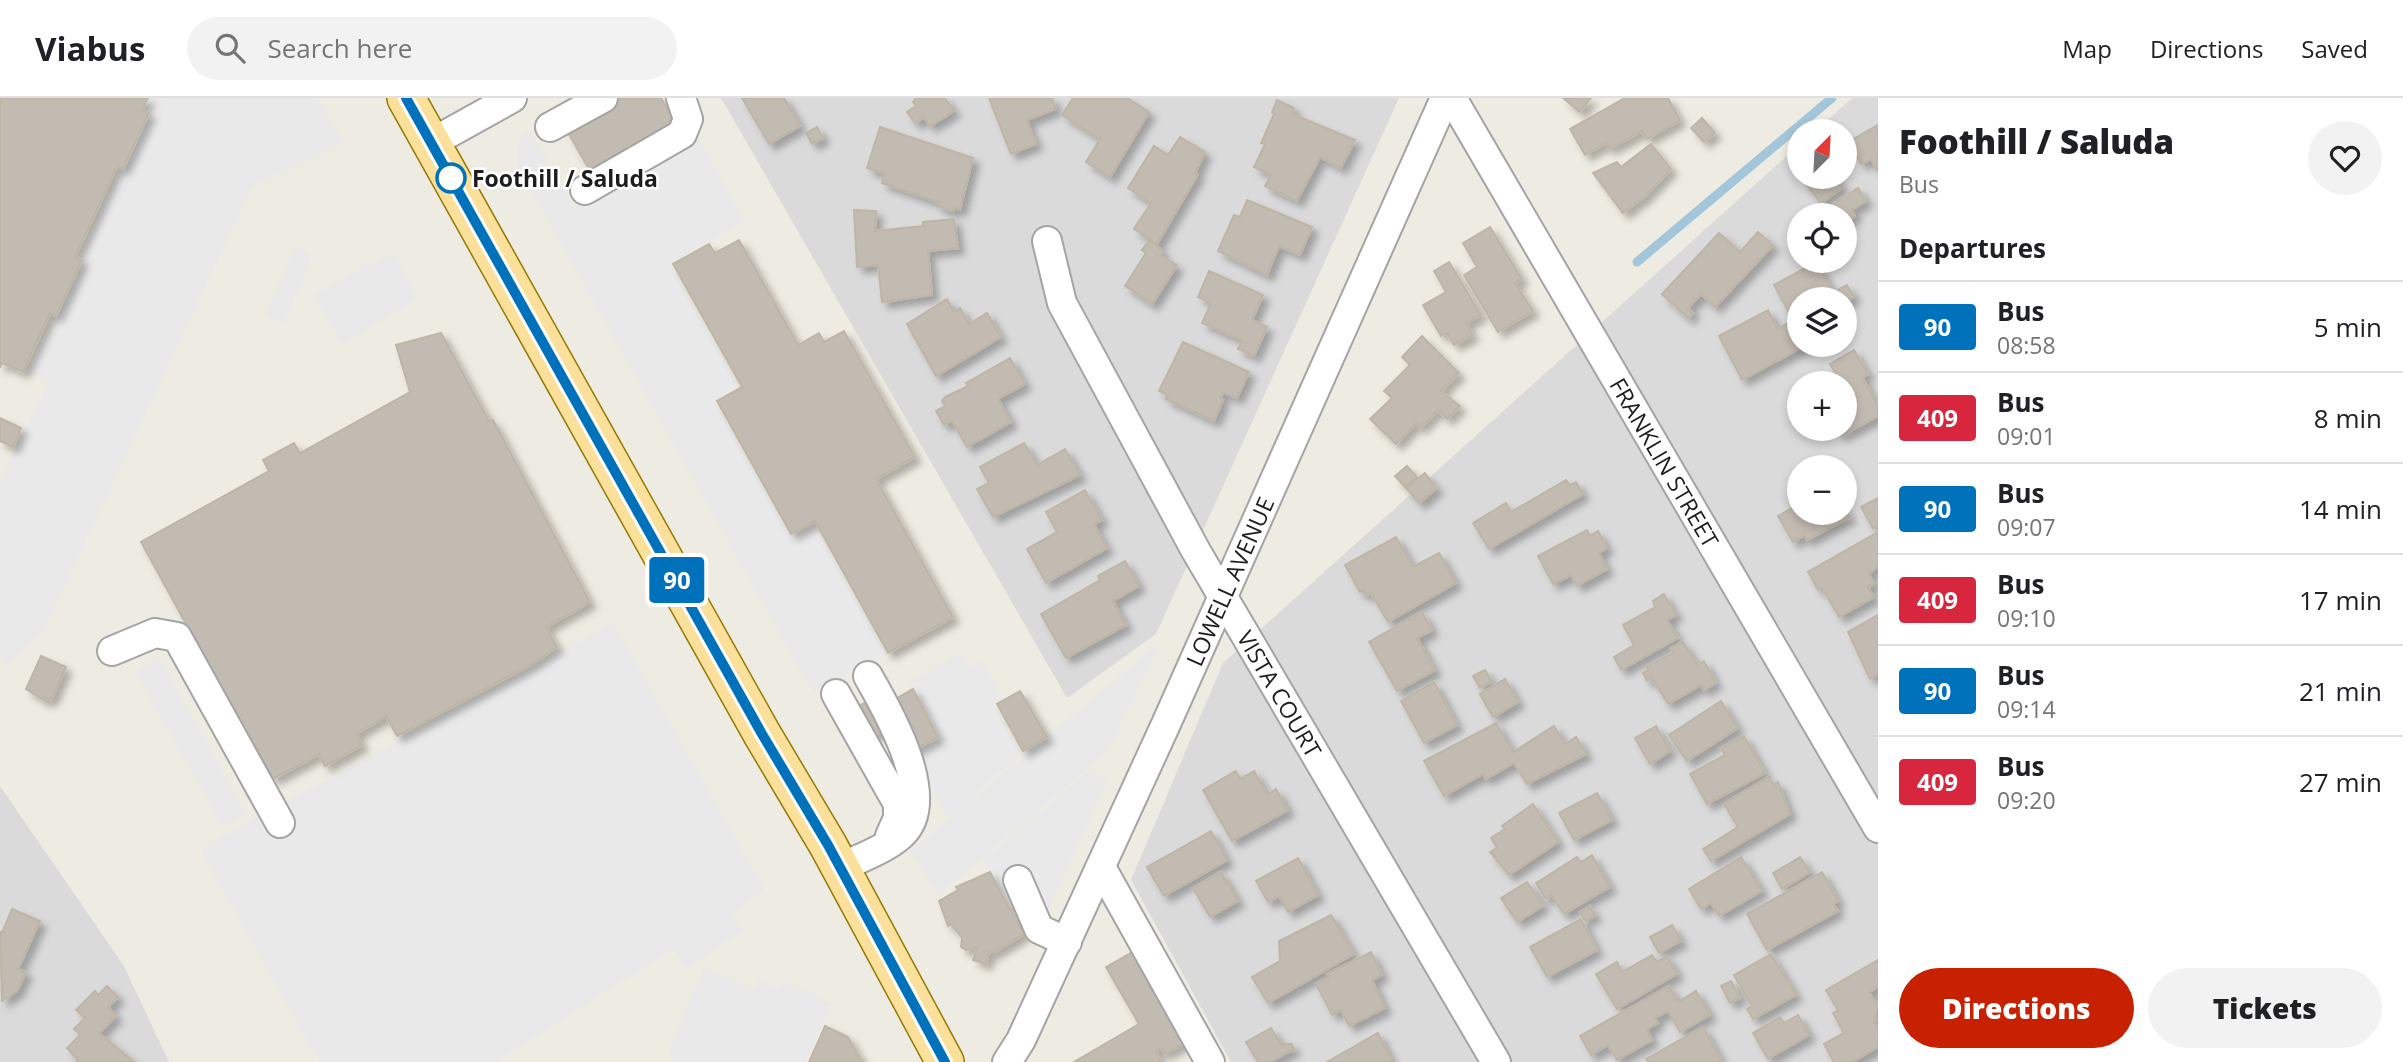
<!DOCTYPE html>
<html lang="en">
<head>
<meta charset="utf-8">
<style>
	:root { --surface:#fff; --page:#f2f2f2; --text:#202124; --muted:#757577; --line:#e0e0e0; --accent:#c72102 }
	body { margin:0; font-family:"Open Sans",sans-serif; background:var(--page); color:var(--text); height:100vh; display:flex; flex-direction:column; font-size:26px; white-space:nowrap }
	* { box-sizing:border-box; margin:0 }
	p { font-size:23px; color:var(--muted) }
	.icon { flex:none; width:38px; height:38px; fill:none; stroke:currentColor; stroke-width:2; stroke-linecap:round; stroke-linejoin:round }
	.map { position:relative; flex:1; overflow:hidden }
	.sheet { display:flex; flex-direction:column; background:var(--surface); width:525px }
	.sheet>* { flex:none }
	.badge { padding:0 14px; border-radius:5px; font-size:24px; line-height:46px }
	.needle { width:46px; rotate:24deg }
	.controls { position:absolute; left:1787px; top:21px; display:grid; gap:14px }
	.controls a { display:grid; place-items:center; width:70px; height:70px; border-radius:50%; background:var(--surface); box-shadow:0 4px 10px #0003; font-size:35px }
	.map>.badge { position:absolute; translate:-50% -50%; box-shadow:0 0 0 4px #fff }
	h2 { padding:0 21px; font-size:26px; line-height:63px }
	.round { display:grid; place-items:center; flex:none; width:74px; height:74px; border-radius:37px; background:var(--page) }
	.summary { display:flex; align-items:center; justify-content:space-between; height:119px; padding:0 21px }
	h1 { font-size:33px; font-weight:800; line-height:52px }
	.action { display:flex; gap:14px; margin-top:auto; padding:14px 21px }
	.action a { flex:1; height:80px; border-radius:42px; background:var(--accent); color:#fff; font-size:28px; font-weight:800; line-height:80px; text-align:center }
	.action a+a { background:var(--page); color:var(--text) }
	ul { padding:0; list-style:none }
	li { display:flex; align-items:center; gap:21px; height:91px; padding:0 21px; border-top:2px solid var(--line) }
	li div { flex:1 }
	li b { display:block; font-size:26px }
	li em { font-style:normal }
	li .badge { min-width:77px; font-weight:700; text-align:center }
	header { display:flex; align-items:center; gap:42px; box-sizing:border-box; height:98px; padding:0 35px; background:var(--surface); border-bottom:2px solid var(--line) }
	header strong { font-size:33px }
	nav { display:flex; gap:38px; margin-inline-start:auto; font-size:24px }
	.search { width:490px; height:63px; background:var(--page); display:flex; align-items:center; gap:18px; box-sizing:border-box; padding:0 24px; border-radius:38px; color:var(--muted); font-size:26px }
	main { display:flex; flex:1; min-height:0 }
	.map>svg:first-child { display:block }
</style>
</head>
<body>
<header>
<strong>Viabus</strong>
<div class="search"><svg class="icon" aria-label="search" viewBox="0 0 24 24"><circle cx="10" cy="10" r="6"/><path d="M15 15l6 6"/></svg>Search here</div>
<nav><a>Map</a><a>Directions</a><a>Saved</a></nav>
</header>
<main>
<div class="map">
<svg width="1878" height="964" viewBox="0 0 1878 964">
	<defs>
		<filter id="shadow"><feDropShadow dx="6" dy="6" stdDeviation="3.5" flood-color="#0004"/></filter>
	</defs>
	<rect width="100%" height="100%" fill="#eeece2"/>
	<path fill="#dbdada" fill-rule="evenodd" d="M 721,0 L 1399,0 L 1156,536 L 1067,600 Z
		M 1852,0 L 1878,0 L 1878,964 L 1231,964 L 1131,782 L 1223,565 L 1799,47 L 1799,79 L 1844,79 L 1844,33 L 1815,33 ZM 1799,117 L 1844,117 L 1844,163 L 1799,163 ZM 1799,201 L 1844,201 L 1844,247 L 1799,247 ZM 1799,285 L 1844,285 L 1844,331 L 1799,331 ZM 1799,369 L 1844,369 L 1844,415 L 1799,415 Z
		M 0,688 L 124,868 L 169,964 L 0,964 Z"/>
	<path fill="#e9e9e9" d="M 150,0 L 318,0 L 343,44 L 252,89 L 44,532 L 6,568 L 0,556 L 0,383 L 48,285 L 29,275 L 120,71 L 124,73 L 150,15 L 144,12 Z
		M 531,33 L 574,109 L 697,38 L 745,123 L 670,165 L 739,289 L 715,303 L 790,438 L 815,425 L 886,555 L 813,595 L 518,69 L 517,46 L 524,36 Z
		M 295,149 L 312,158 L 284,226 L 265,218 Z
		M 393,154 L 418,200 L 343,246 L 313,197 Z
		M 613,525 L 765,792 L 731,815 L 742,833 L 687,870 L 673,851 L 496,964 L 319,964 L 200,751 Z
		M 1152,551 L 1158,551 L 1107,654 L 938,797 L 910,753 Z
		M 962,555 L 970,569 L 982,562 L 1003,601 L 994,606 L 1021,655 L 948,720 L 913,654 L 939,640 L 909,583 Z
		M 159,560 L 246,715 L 223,729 L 135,574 Z
		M 1090,672 L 1108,681 L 1042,826 L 1016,809 L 1010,812 L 983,762 Z
		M 704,870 L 754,892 L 759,881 L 779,891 L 784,883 L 832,906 L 806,964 L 672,964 L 668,953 Z"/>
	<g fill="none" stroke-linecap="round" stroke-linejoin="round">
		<path stroke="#a3c6db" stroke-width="9" d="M 1637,164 L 1832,0"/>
	</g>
	<path fill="#c2bbb2" stroke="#bfb5a5" stroke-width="2" filter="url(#shadow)" d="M 0,0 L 148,0 L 142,12 L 149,15 L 123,71 L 117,68 L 75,159 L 82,162 L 56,218 L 50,215 L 23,274 L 2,265 L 0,270 Z
		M 621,0 L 661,0 L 676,25 L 590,73 L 566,31 Z
		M 742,0 L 784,0 L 800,28 L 769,46 Z
		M 945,0 L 954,13 L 930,28 L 924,20 L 915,25 L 907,14 L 916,8 L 913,4 L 916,0 Z
		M 989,0 L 1052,0 L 1056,11 L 1027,22 L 1036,46 L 1011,56 Z
		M 1073,0 L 1127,0 L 1149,14 L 1110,79 L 1086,64 L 1100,41 L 1062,17 Z
		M 1563,0 L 1591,0 L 1580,14 Z
		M 1625,0 L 1668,0 L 1680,22 L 1647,41 L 1642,33 L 1609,51 L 1606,45 L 1585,57 L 1570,31 Z
		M 1277,2 L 1294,10 L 1292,16 L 1355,42 L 1341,70 L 1320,59 L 1297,103 L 1265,88 L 1271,77 L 1254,69 L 1265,46 L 1261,45 L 1274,16 L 1272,14 Z
		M 1702,20 L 1715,35 L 1704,44 L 1691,30 Z
		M 1878,27 L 1878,72 L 1877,72 L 1871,61 L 1861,66 L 1848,44 Z
		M 817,29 L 823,40 L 812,46 L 806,35 Z
		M 880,29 L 973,60 L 960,112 L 955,110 L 953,113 L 937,108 L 938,104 L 882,85 L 885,76 L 867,70 Z
		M 1180,39 L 1205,54 L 1195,75 L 1198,76 L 1157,146 L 1134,131 L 1151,105 L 1128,90 L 1154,48 L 1168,57 Z
		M 1651,46 L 1671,71 L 1645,98 L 1623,115 L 1593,75 L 1617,64 L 1621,69 Z
		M 1807,79 L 1834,79 L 1843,89 L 1821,105 L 1803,82 Z
		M 1858,90 L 1866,103 L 1852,112 L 1855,118 L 1846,124 L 1834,105 Z
		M 1247,102 L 1312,129 L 1300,157 L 1279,148 L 1267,177 L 1218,153 L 1234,117 L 1240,119 Z
		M 854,112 L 876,113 L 875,133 L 923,128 L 923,124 L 954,121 L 958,150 L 928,153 L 932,197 L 882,204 L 878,167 L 857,169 Z
		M 1490,129 L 1522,181 L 1515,185 L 1533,213 L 1498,234 L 1464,177 L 1477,169 L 1463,145 Z
		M 1758,134 L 1773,147 L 1715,209 L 1701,196 L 1688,210 L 1693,215 L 1688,220 L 1662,196 L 1719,135 L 1740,154 Z
		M 1150,141 L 1163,154 L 1161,158 L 1177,167 L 1152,206 L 1125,188 L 1146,155 L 1142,152 Z
		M 739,142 L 798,247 L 819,235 L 824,244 L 844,233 L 915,359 L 876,381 L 953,519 L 888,555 L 815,423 L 791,436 L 717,303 L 742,289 L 673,166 L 709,146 L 715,155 Z
		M 1449,164 L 1481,217 L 1466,225 L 1473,237 L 1454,247 L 1447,235 L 1441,238 L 1423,207 L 1446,194 L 1434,173 Z
		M 1816,164 L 1831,190 L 1810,201 L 1799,201 L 1799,207 L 1788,213 L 1774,187 Z
		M 1209,173 L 1263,197 L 1252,222 L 1267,229 L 1254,258 L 1238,251 L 1242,242 L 1202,225 L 1211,205 L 1198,199 Z
		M 1847,187 L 1854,199 L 1844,205 L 1835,193 Z
		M 947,201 L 954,214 L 960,210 L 969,226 L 987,215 L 1001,239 L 936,278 L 907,226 Z
		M 1768,212 L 1778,232 L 1799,216 L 1799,247 L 1806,247 L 1742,282 L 1719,238 Z
		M 441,235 L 489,323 L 493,322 L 590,504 L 546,529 L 557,549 L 528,568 L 397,638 L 386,618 L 356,636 L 362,647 L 325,668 L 319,656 L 273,681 L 252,643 L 232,654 L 217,628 L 236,617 L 141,444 L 269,373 L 263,362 L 294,345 L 300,355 L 410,294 L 396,247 Z
		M 1422,238 L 1459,275 L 1441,293 L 1460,308 L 1447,321 L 1438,312 L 1420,330 L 1416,325 L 1396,346 L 1370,321 L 1392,300 L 1384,293 L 1410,267 L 1402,259 Z
		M 1183,244 L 1249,274 L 1237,300 L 1223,294 L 1220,301 L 1223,302 L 1214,323 L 1166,301 L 1168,297 L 1159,293 Z
		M 1854,252 L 1868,276 L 1862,279 L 1878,308 L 1878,318 L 1841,338 L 1836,331 L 1844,331 L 1844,285 L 1841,285 L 1830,266 Z
		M 1010,260 L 1025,286 L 998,301 L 1011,324 L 967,349 L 952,323 L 944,327 L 936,313 L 945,308 L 942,303 L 945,299 L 964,290 L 968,288 L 966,285 Z
		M 0,320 L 21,330 L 13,349 L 0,343 Z
		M 1024,345 L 1037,367 L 1065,351 L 1080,377 L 993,419 L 977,391 L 989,385 L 980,369 Z
		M 1407,368 L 1417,379 L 1405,389 L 1395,378 Z
		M 1425,375 L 1437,390 L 1419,405 L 1406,390 Z
		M 1566,382 L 1570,387 L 1576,384 L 1583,396 L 1489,451 L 1473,425 L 1506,405 L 1511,414 Z
		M 1085,392 L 1102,422 L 1094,426 L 1107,450 L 1046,485 L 1027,451 L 1057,434 L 1046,414 Z
		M 1878,400 L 1878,427 L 1873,430 L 1861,409 Z
		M 1799,406 L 1799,415 L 1844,415 L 1844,409 L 1850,419 L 1807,442 L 1805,437 L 1793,444 L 1778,418 Z
		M 1587,432 L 1590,438 L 1598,433 L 1607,450 L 1599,455 L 1607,471 L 1577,488 L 1571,477 L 1553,486 L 1538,458 Z
		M 1878,434 L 1878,468 L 1869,476 L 1874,486 L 1868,489 L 1874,499 L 1839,519 L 1822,490 L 1818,492 L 1808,474 Z
		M 1396,439 L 1413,469 L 1439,455 L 1456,485 L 1388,524 L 1371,495 L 1366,497 L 1363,492 L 1360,494 L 1345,467 Z
		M 1125,463 L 1139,488 L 1113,503 L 1126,527 L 1066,560 L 1041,516 L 1100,482 L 1098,478 Z
		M 1664,496 L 1676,517 L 1667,522 L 1678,540 L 1621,572 L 1614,559 L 1634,547 L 1623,527 L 1655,509 L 1653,503 Z
		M 1422,514 L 1432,532 L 1417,540 L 1435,572 L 1397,593 L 1369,544 Z
		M 1878,517 L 1878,576 L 1870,581 L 1848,534 Z
		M 1683,544 L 1697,567 L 1704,563 L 1716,585 L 1704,592 L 1701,587 L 1668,606 L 1652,580 L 1647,583 L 1643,575 L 1648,572 L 1647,569 L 1674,554 L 1671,550 Z
		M 41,558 L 66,569 L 51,602 L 47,600 L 46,603 L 26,591 Z
		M 1485,572 L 1492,584 L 1480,590 L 1473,578 Z
		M 1505,581 L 1518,604 L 1493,619 L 1480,596 Z
		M 1434,584 L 1457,627 L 1424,645 L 1401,603 Z
		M 913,591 L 938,639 L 910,654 L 895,626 L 854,648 L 838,619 L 885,594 L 890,604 Z
		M 1020,593 L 1047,639 L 1023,653 L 997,606 Z
		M 1721,603 L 1738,630 L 1687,663 L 1669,637 Z
		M 1496,625 L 1513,654 L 1554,628 L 1565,646 L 1576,639 L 1586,656 L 1527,686 L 1514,665 L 1486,681 L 1483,676 L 1444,698 L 1424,663 Z
		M 1656,628 L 1670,653 L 1650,666 L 1635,640 Z
		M 1744,638 L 1765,675 L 1707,706 L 1690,676 L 1725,657 L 1721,650 Z
		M 1236,673 L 1240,681 L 1254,673 L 1267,697 L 1276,691 L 1288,712 L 1232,743 L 1203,692 Z
		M 1769,679 L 1773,687 L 1778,684 L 1790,716 L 1711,763 L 1703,751 L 1738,729 L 1724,706 Z
		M 1597,695 L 1612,722 L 1574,742 L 1559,715 Z
		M 1533,706 L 1558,744 L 1509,777 L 1490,754 L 1497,750 L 1491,740 L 1505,731 L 1502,728 Z
		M 1211,733 L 1227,762 L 1164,798 L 1147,769 Z
		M 1592,757 L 1610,789 L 1564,816 L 1551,797 L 1546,801 L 1536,785 L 1577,759 L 1581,764 Z
		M 1741,759 L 1762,793 L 1719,818 L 1711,805 L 1701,811 L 1689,791 Z
		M 1800,759 L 1810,774 L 1782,791 L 1773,775 Z
		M 1298,760 L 1318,797 L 1288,814 L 1279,798 L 1268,804 L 1256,783 Z
		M 990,774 L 1010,812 L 1016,809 L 1022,820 L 1018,823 L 1024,836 L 993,855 L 989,854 L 986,866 L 973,862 L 977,850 L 966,852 L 961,849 L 962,840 L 951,826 L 948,828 L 939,803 L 958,792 L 956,789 Z
		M 1221,774 L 1238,803 L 1210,819 L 1193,790 Z
		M 1822,774 L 1838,803 L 1833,806 L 1838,813 L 1767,852 L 1747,816 Z
		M 1527,784 L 1543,808 L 1517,824 L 1501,800 Z
		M 1590,808 L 1595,818 L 1585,823 L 1580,814 Z
		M 12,811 L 40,823 L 18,871 L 26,874 L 17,893 L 2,903 L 0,834 L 2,835 Z
		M 1331,817 L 1354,856 L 1268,905 L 1252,879 L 1280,863 L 1279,843 Z
		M 1581,821 L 1597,852 L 1547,879 L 1530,849 Z
		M 1672,827 L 1681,843 L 1659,855 L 1650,839 Z
		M 1134,853 L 1186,944 L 1165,956 L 1162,951 L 1156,954 L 1161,964 L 1074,964 L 1139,926 L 1106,869 Z
		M 1371,854 L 1382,877 L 1372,882 L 1385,910 L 1349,928 L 1341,912 L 1332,917 L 1316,886 L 1329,879 L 1327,876 Z
		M 1771,856 L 1796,897 L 1753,921 L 1747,911 L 1752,908 L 1734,877 Z
		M 1652,857 L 1657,864 L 1667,858 L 1677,876 L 1617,911 L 1596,876 L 1617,864 L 1622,874 Z
		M 1878,862 L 1878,889 L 1869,894 L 1878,909 L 1875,918 L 1877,922 L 1874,923 L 1878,931 L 1878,949 L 1852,964 L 1834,964 L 1824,946 L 1844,935 L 1833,915 L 1838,912 L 1826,892 Z
		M 1731,883 L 1740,900 L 1730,905 L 1721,888 Z
		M 107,888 L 118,899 L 108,909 L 116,918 L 99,935 L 134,964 L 76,964 L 78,962 L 67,950 L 80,937 L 74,931 L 85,920 L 76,912 L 95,893 L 98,897 Z
		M 1669,888 L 1678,904 L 1696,893 L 1710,917 L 1680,934 L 1668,913 L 1655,920 L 1658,925 L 1647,931 L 1652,942 L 1617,962 L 1608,947 L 1591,957 L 1580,938 Z
		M 1798,917 L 1809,937 L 1768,961 L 1753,935 L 1780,919 L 1784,925 Z
		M 825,928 L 848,939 L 862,964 L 809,964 Z
		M 1703,929 L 1722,964 L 1648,964 L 1646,961 Z
		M 1271,930 L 1281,946 L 1292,946 L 1294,951 L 1270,964 L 1258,964 L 1246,944 Z
		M 1378,935 L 1392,964 L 1327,964 Z"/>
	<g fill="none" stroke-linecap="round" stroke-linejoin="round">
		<defs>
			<g id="minor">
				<path id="s1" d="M 1452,0 L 1878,730"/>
				<path d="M 550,29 L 603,0"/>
				<path d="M 431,45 L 512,0"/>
				<path d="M 585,92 L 682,36 L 688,21 L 681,0"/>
				<path id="s2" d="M 1047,143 L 1062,205 L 1196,453 L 1496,964"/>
				<path d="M 112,553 L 155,535 L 177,539 L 280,725"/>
				<path d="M 836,596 L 898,706 L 898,720 L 890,738"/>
				<path d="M 1101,769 L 1210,964"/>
				<path d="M 840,770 C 860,760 884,752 901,737 C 940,702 888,613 868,578"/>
				<path d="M 1018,782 L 1039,831 L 1067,844"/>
				<path id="s3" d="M 1007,964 L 1021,942 L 1166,626 L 1445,0"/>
			</g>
			<path id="major" d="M 406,0 L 762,636 L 828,747 L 945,964"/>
		</defs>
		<use href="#minor" stroke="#a4a4a4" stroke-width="32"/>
		<use href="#major" stroke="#947a02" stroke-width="40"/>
		<use href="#minor" stroke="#fff" stroke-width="28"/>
		<use href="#major" stroke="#fbe09b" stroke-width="37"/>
	</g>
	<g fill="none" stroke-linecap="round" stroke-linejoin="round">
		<defs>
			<path id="line" d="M 406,0 L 762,636 L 828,747 L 945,964"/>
		</defs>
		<use href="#line" stroke="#fff" stroke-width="16"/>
		<use href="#line" stroke="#0072bc" stroke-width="10"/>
	</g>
	<circle fill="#fff" stroke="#0072bc" stroke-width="3.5" cx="451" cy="80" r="14"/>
	<g text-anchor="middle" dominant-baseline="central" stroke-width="5" stroke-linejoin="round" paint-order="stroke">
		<g font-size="23" font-weight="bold" fill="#1d1d1d" stroke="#fff" text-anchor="start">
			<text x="472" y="80">Foothill / Saluda</text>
		</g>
		<g font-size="23" fill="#1d1d1d" stroke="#fff">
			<text stroke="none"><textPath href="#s1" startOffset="422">FRANKLIN STREET</textPath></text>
			<text stroke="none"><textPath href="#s3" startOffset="530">LOWELL AVENUE</textPath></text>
			<text stroke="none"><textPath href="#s2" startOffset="511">VISTA COURT</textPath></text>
		</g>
	</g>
</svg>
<div class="controls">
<a><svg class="needle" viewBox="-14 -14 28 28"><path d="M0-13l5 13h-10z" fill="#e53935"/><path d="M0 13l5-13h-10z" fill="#757577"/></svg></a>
<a><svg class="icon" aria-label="locate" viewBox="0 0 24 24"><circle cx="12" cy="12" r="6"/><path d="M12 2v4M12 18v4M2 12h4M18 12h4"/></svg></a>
<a><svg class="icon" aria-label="layers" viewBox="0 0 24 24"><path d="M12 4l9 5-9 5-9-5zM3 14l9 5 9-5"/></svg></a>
<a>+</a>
<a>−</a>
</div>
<b class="badge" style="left:677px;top:482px;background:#0072bc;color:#fff">90</b>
</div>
<section class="sheet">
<div class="summary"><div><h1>Foothill / Saluda</h1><p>Bus</p></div><a class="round"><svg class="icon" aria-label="heart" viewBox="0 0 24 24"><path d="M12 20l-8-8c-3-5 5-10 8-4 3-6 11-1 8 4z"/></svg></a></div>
<h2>Departures</h2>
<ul>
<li><span class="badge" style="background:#0072bc;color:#fff">90</span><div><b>Bus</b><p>08:58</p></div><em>5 min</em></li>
<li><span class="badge" style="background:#d7263d;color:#fff">409</span><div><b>Bus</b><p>09:01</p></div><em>8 min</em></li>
<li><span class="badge" style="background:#0072bc;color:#fff">90</span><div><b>Bus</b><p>09:07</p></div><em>14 min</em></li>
<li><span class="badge" style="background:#d7263d;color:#fff">409</span><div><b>Bus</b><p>09:10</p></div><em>17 min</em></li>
<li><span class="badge" style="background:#0072bc;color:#fff">90</span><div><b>Bus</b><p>09:14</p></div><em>21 min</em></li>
<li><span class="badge" style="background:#d7263d;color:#fff">409</span><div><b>Bus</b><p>09:20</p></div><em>27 min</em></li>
</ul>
<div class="action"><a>Directions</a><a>Tickets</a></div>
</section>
</main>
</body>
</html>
